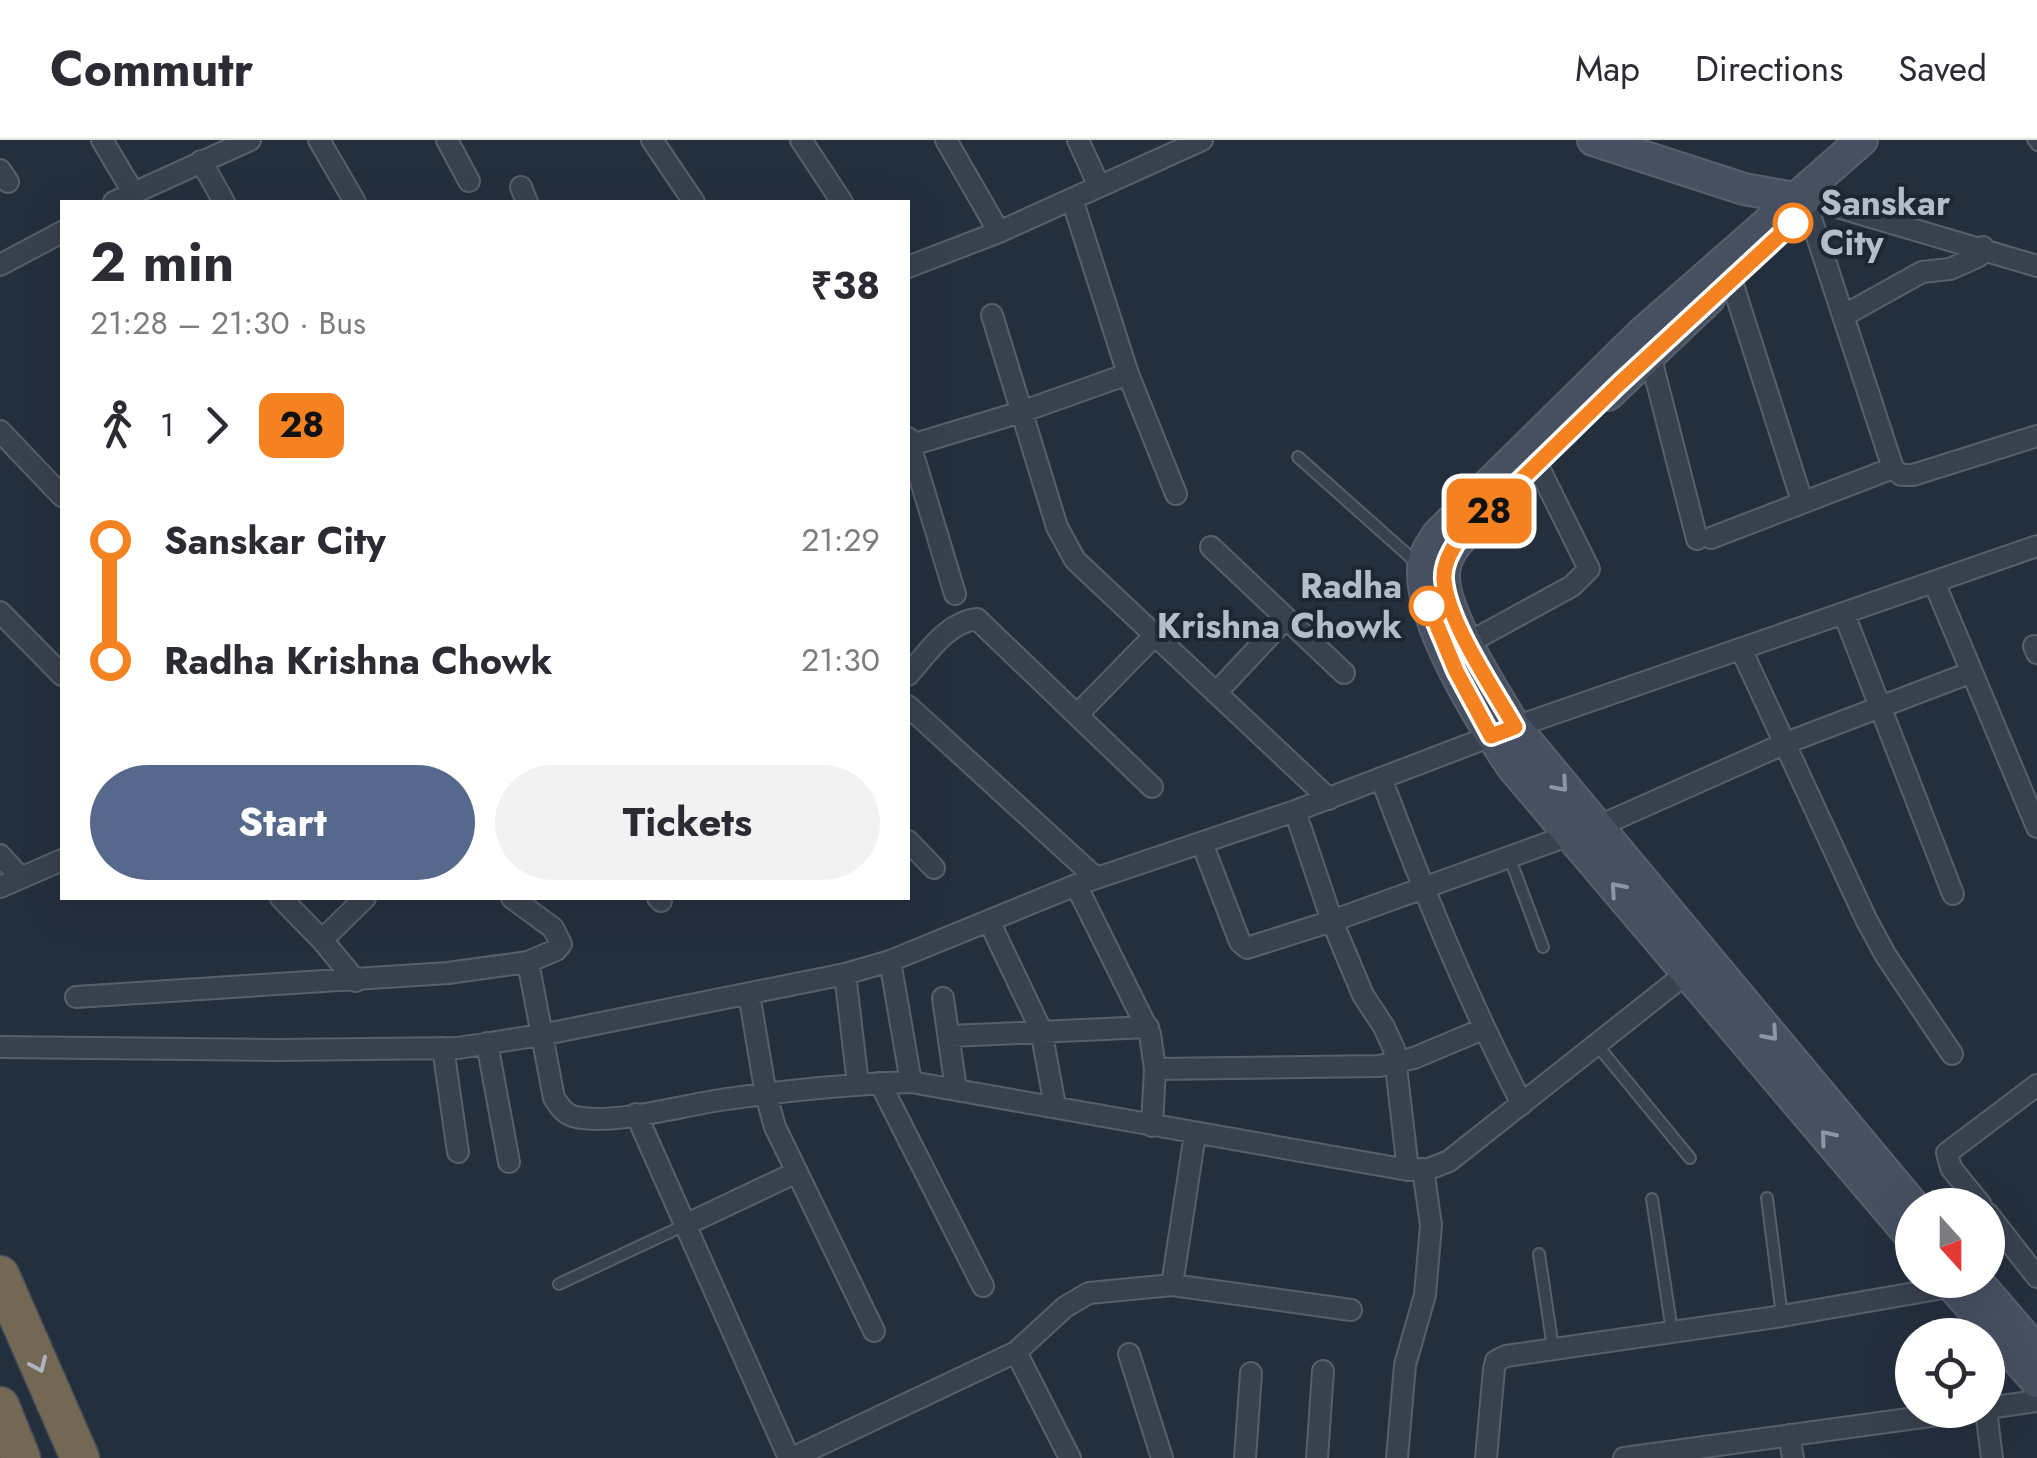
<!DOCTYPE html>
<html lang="en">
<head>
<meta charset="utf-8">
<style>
	:root { --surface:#fff; --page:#f2f2f3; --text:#2b2b33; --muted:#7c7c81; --line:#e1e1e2; --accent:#56698c }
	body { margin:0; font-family:Jost,sans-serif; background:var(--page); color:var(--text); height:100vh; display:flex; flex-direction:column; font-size:38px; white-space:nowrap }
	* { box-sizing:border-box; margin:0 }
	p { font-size:32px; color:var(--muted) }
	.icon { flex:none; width:55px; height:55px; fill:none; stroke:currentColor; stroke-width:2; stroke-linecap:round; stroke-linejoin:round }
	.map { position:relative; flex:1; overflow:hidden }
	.sheet { position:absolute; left:60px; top:60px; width:850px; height:700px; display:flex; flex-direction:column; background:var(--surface); border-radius:0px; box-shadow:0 10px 40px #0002 }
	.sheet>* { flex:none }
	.badge { padding:0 20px; border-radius:15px; font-size:35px; line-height:65px }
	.needle { width:65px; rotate:159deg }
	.fabs { position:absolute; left:1895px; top:1048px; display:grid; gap:20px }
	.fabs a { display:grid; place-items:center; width:110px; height:110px; border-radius:50%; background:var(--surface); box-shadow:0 10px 40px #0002; font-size:50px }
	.map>.badge { position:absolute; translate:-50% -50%; box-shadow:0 0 0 5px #fff }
	.legs { display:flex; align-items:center; gap:15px; height:110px; padding:0 30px; font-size:32px }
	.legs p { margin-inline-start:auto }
	.head { display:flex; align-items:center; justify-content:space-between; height:170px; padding:0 30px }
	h1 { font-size:55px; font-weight:700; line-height:75px }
	.button { display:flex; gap:20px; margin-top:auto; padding:20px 30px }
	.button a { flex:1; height:115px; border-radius:60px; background:var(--accent); color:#fff; font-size:40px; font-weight:700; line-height:115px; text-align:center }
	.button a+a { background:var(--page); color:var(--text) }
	ul { padding:0 30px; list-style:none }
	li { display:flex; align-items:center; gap:35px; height:120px; font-size:38px }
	li i { display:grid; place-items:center; width:15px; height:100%; margin:0 12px; background:currentColor }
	li i::after { content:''; width:25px; height:25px; margin:-12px; border:8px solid; border-radius:50%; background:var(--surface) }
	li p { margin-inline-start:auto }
	li:first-child i { background:linear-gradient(#0000 50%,currentColor 0) }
	li:last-child i { background:linear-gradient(currentColor 50%,#0000 0) }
	header { display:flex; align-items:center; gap:60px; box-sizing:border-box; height:140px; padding:0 50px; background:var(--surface); border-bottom:2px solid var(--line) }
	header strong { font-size:48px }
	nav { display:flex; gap:55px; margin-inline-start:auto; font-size:35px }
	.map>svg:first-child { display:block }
</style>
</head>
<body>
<header>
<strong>Commutr</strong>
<nav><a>Map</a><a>Directions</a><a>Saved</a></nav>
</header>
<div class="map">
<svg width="2037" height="1318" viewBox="0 0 2037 1318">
	<rect width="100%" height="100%" fill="#242f3e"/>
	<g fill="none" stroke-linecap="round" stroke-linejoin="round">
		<defs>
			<path id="lane" d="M 2033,0 L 2037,5
				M 1298,317 L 1418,424
				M 1509,716 L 1543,807
				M 1597,905 L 1690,1018
				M 1767,1058 L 1782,1176
				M 1652,1059 L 1672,1191
				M 1539,1114 L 1553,1208
				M 559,1144 L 685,1085"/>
			<path id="street" d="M 102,0 L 133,52
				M 319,0 L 355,62
				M 447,0 L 469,41
				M 652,0 L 694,62
				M 801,0 L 842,62
				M 946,0 L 999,92
				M 1078,0 L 1099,46
				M 201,21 L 224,62
				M 0,30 L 8,42
				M 521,47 L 527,62
				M 1072,59 L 1128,234 L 1176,354
				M 1817,61 L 2037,126
				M 114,62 L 250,0
				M 1808,69 L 1893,328 L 1901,335 L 1913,335 L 2037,296
				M 1724,117 L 1802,361
				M 0,125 L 62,92
				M 908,127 L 999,92 L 1202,0
				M 992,175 L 1057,387 L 1075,420 L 1329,659
				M 1843,176 L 1922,132 L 1950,129 L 1979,116 L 1983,107
				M 1650,215 L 1697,399
				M 0,291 L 62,356
				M 908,298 L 955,454
				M 908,306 L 1021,272 L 1128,234
				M 1711,398 L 1893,328
				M 1211,407 L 1344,533
				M 1934,442 L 2037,687
				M 0,472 L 62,535
				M 1844,474 L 1953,754
				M 1468,503 L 1572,446 L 1589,429 L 1537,324
				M 2034,506 L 2037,513
				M 1741,509 L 1866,779 L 1886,816 L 1952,914
				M 908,535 C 927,514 947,482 977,479 L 1152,647
				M 1216,553 L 1286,478
				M 908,566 L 1096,738
				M 1078,574 L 1154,496
				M 1381,638 C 1423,749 1467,858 1522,964
				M 1295,671 L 1332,781 L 1363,855 L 1384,887 L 1394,909 L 1408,1030
				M 1597,687 L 1786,603 L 1972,532
				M 908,701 L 934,728
				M 1202,703 L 1240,802 L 1247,808 L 1332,781 L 1570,695
				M 0,715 L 21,738
				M 1076,745 L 1150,894 L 1155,929 L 1152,986
				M 0,747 L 62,720
				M 281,758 L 322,800 L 356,841
				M 658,758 L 661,761
				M 989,781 L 1041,890 L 1055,966
				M 322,800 L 365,758
				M 890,821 L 911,942
				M 528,822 L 554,958 C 560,967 565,975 576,977 C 614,985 681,966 720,960 C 783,951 848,944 911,942 L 1408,1030 L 1429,1029 L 1449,1021 L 1688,832
				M 845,834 L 858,944
				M 749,854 L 766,955 L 775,987 L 874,1191
				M 76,857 L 448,833 L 528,822 L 556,810 L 561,804 L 553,788 L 512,758
				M 943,858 L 956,949
				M 950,896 L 1148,887
				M 487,903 L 509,1022
				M 0,907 L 277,910 L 458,908 L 541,895 L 845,834 L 890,821 L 1076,745 L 1295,671 L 1515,587 L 2037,406
				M 443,908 L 458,1012
				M 1155,929 L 1379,926 L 1414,918 L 1483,889
				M 880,943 L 983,1146
				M 636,974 L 789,1318
				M 1981,1065 L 1951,1028 L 1947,1013 L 2037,945
				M 1988,1074 L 2037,1137
				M 685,1085 L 797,1032
				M 1172,1145 L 1195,994
				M 1016,1212 L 1070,1318
				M 1129,1214 L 1162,1318
				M 1988,1268 L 2037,1261
				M 1986,1270 L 1992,1318
				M 1789,1295 L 1793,1318
				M 792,1318 L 1016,1212 L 1065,1167 L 1089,1153 L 1172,1145 L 1351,1170
				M 1245,1318 L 1251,1233
				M 1317,1318 L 1323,1231
				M 1397,1318 L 1405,1225 L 1425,1155 L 1431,1085 L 1423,1029
				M 1486,1318 L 1494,1229 L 1496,1221 L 1506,1216 L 1782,1176 L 1961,1145
				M 1624,1318 L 1974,1270"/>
			<path id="secondary" d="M 1593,0 L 1744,49 L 1805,60
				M 1862,0 L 1641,194 L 1438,394 C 1431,405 1423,415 1423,429 C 1420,484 1482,583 1513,628 L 1912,1098
				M 1608,255 L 1709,159
				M 1471,388 C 1458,401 1444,415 1444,435 C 1443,474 1495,552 1515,587 L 1913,1065
				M 1947,1140 L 2037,1242
				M 1976,1140 L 2037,1211"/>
			<path id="highway" d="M 0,1135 L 80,1318
				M 0,1266 L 21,1318"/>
		</defs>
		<use href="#lane" stroke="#565f6c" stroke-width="14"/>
		<use href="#street" stroke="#565f6c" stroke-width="24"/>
		<use href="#secondary" stroke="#565f6c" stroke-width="34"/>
		<use href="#highway" stroke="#434c59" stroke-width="41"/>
		<use href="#lane" stroke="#38414e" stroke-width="10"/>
		<use href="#street" stroke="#38414e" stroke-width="20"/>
		<use href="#secondary" stroke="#465061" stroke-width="30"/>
		<use href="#highway" stroke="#746855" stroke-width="38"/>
	</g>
	<defs><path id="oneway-chevron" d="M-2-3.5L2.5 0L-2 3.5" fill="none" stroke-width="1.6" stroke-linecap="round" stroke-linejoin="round" transform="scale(2.5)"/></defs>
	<g stroke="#8e96a5">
		<use href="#oneway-chevron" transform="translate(1561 645) rotate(49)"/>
		<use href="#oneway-chevron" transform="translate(1617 749) rotate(-131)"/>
		<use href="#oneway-chevron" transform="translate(1771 894) rotate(49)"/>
		<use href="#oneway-chevron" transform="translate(1827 997) rotate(-130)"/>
	</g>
	<use stroke="#aeb4bd" href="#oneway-chevron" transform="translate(39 1225) rotate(66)"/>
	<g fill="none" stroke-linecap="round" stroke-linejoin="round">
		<defs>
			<path id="line-1" d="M 1429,466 L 1456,531 L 1491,596 L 1515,587 C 1493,548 1448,483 1444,440 C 1443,426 1449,415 1456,403 L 1619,244 L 1793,83"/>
		</defs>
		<use href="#line-1" stroke="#fff" stroke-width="22"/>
		<use href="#line-1" stroke="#f58220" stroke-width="15"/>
	</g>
	<g fill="#fff" stroke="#f58220" stroke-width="5">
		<circle cx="1793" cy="83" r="18"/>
		<circle cx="1429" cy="466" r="18"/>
	</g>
	<g text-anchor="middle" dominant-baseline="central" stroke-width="8" stroke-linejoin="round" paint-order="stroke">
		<g font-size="35" font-weight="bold" fill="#b4bcc9" stroke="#1d2633" text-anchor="start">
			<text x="1820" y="63">Sanskar<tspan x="1820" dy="40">City</tspan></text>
			<text x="1402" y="446" text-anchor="end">Radha<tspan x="1402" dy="40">Krishna Chowk</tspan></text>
		</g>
	</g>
</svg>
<div class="fabs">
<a><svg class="needle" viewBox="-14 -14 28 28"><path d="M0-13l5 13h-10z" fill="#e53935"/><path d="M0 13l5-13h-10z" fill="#7c7c81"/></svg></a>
<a><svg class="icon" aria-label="locate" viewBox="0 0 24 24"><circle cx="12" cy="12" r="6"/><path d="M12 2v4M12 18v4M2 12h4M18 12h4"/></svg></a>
</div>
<b class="badge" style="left:1489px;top:371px;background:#f58220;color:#111">28</b>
<section class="sheet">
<div class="head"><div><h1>2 min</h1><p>21:28 – 21:30 · Bus</p></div><b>₹38</b></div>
<div class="legs"><svg class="icon" aria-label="walk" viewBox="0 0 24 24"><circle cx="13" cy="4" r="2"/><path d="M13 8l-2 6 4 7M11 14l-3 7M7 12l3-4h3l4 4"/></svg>1<svg class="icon" aria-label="forward" viewBox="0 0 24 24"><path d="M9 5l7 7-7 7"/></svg><b class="badge" style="background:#f58220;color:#111">28</b></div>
<ul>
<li><i style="color:#f58220"></i><b>Sanskar City</b><p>21:29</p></li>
<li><i style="color:#f58220"></i><b>Radha Krishna Chowk</b><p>21:30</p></li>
</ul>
<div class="button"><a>Start</a><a>Tickets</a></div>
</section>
</div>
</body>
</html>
